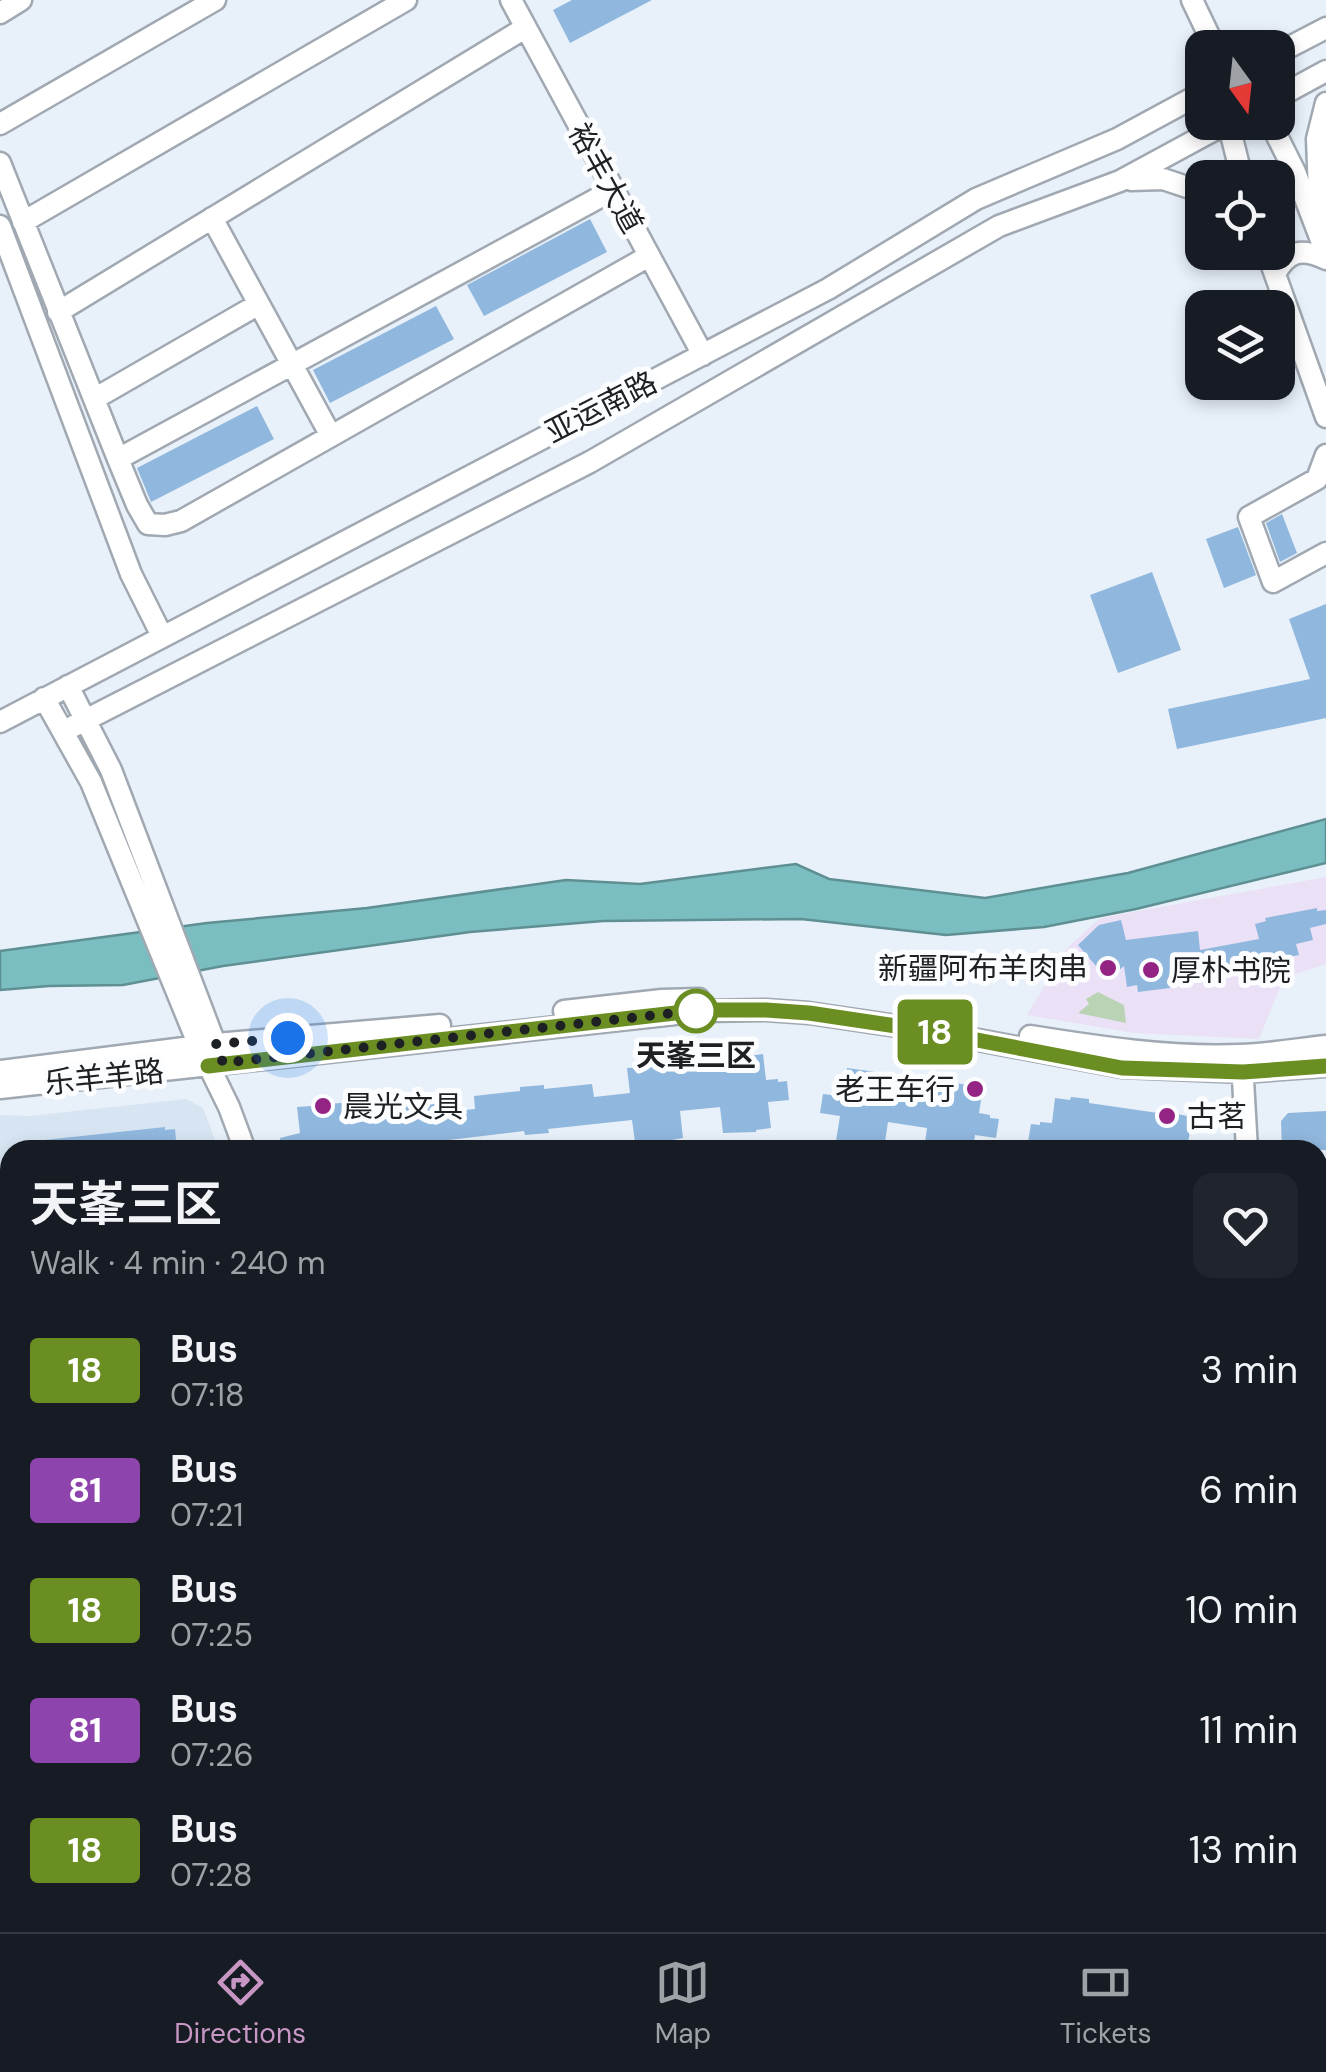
<!DOCTYPE html>
<html lang="en">
<head>
<meta charset="utf-8">
<style>
	:root { --surface:#171b24; --page:#20242c; --text:#f1f3f6; --muted:#9ea1a6; --line:#363941; --accent:#c796c3 }
	body { margin:0; font-family:"DM Sans","Noto Sans SC",sans-serif; background:var(--page); color:var(--text); height:100vh; display:flex; flex-direction:column; font-size:38px; white-space:nowrap }
	* { box-sizing:border-box; margin:0 }
	p { font-size:32px; color:var(--muted) }
	.icon { flex:none; width:55px; height:55px; fill:none; stroke:currentColor; stroke-width:2; stroke-linecap:round; stroke-linejoin:round }
	.map { position:relative; flex:1; overflow:hidden }
	.side { position:absolute; left:0px; top:1140px; width:1328px; height:792px; display:flex; flex-direction:column; background:var(--surface); border-radius:30px 30px 0 0; box-shadow:0 5px 15px #0003 }
	.side>* { flex:none }
	.badge { padding:0 20px; border-radius:8px; font-size:35px; line-height:65px }
	.needle { width:65px; rotate:165deg }
	.fabs { position:absolute; left:1185px; top:30px; display:grid; gap:20px }
	.fabs a { display:grid; place-items:center; width:110px; height:110px; border-radius:20px; background:var(--surface); box-shadow:0 5px 15px #0003; font-size:50px }
	.you { position:absolute; width:50px; height:50px; margin:-25px; border:8px solid #fff; border-radius:50%; background:#1a73e8; box-shadow:0 0 0 15px #1a73e833 }
	.map>.badge { position:absolute; translate:-50% -50%; box-shadow:0 0 0 5px #fff }
	.round { display:grid; place-items:center; flex:none; width:105px; height:105px; border-radius:20px; background:var(--page) }
	.overview { display:flex; align-items:center; justify-content:space-between; height:170px; padding:0 30px }
	h1 { font-size:48px; font-weight:700; line-height:75px }
	ul { padding:0; list-style:none }
	li { display:flex; align-items:center; gap:30px; height:120px; padding:0 30px }
	li div { flex:1 }
	li b { display:block; font-size:38px }
	li em { font-style:normal }
	li .badge { min-width:110px; font-weight:700; text-align:center }
	.tabs { display:flex; justify-content:space-around; align-items:center; height:140px; border-top:2px solid var(--line); background:var(--surface); font-size:28px; color:var(--muted) }
	.tabs a { display:grid; justify-items:center; gap:5px }
	.tabs .active { color:var(--accent) }
	.map>svg:first-child { display:block }
</style>
</head>
<body>
<div class="map">
<svg width="1326" height="1932" viewBox="0 0 1326 1932">
	<rect width="100%" height="100%" fill="#e8f1f9"/>
	<path fill="#ebe1f6" d="M 1326,877 L 1326,964 L 1284,978 L 1259,1039 L 1134,1033 L 1027,1015 L 1067,948 L 1100,918 Z"/>
	<path fill="#d7e5f3" d="M 186,1099 L 203,1108 L 219,1150 L 10,1150 L 10,1361 L 0,1362 L 0,1115 L 29,1116 Z
		M 1318,1350 L 1326,1353 L 1326,1623 L 1318,1620 Z
		M 1037,1923 L 1238,1922 L 1238,1923 L 1235,1932 L 1034,1932 Z"/>
	<path fill="#b9d3b4" d="M 1098,992 L 1124,1005 L 1126,1023 L 1078,1013 L 1089,1004 L 1086,999 Z
		M 363,1923 L 450,1923 L 453,1932 L 336,1932 Z
		M 547,1923 L 689,1922 L 767,1932 L 507,1932 Z"/>
	<path fill="#7abec2" stroke="#5e8f93" stroke-width="2.5" d="M 1326,819 L 1326,863 L 1136,909 L 1044,927 L 946,935 L 801,919 L 603,921 L 470,932 L 223,966 L 123,985 L 49,986 L 0,990 L 0,951 L 207,923 L 367,908 L 566,880 L 640,884 L 796,864 L 829,879 L 985,898 L 1128,873 Z"/>
	<path fill="#90b7dd" d="M 572,0 L 652,0 L 570,43 L 553,10 Z
		M 590,219 L 607,252 L 484,316 L 467,285 Z
		M 436,306 L 454,339 L 330,403 L 313,370 Z
		M 257,406 L 274,439 L 151,502 L 137,468 Z
		M 1282,514 L 1297,553 L 1280,562 L 1266,523 Z
		M 1238,527 L 1256,575 L 1224,588 L 1206,539 Z
		M 1152,572 L 1181,650 L 1118,673 L 1090,595 Z
		M 1326,604 L 1326,718 L 1177,749 L 1168,709 L 1310,679 L 1289,619 Z
		M 1317,908 L 1317,911 L 1326,910 L 1326,924 L 1310,928 L 1313,940 L 1296,944 L 1299,955 L 1259,963 L 1260,966 L 1249,968 L 1250,972 L 1220,977 L 1219,973 L 1169,980 L 1170,988 L 1138,992 L 1137,985 L 1127,987 L 1124,966 L 1108,980 L 1078,945 L 1099,925 L 1121,920 L 1126,940 L 1198,931 L 1200,950 L 1259,939 L 1255,924 L 1266,921 L 1265,918 Z
		M 748,1052 L 748,1056 L 763,1054 L 766,1080 L 778,1079 L 778,1082 L 787,1081 L 789,1100 L 768,1102 L 771,1128 L 756,1130 L 756,1132 L 723,1133 L 720,1107 L 680,1111 L 683,1138 L 650,1144 L 650,1141 L 635,1142 L 632,1120 L 548,1129 L 549,1133 L 525,1135 L 524,1131 L 432,1142 L 433,1150 L 404,1150 L 404,1145 L 352,1150 L 281,1150 L 280,1138 L 300,1133 L 297,1107 L 312,1106 L 312,1103 L 330,1101 L 331,1104 L 400,1096 L 400,1093 L 418,1091 L 419,1094 L 434,1093 L 436,1113 L 475,1109 L 474,1096 L 520,1091 L 520,1087 L 544,1085 L 544,1089 L 592,1084 L 594,1097 L 630,1093 L 627,1068 L 642,1067 L 641,1064 L 660,1062 L 660,1065 L 730,1057 L 730,1054 Z
		M 847,1068 L 983,1087 L 979,1113 L 990,1115 L 990,1118 L 999,1119 L 996,1138 L 975,1135 L 973,1150 L 924,1150 L 927,1128 L 888,1122 L 884,1149 L 851,1146 L 851,1144 L 836,1141 L 840,1116 L 820,1113 L 823,1094 L 831,1095 L 832,1091 L 843,1093 Z
		M 1071,1097 L 1089,1099 L 1089,1103 L 1158,1113 L 1158,1110 L 1192,1117 L 1187,1150 L 1052,1150 L 1053,1146 L 1028,1142 L 1031,1124 L 1040,1125 L 1040,1122 L 1052,1123 L 1055,1098 L 1070,1100 Z
		M 1326,1111 L 1326,1150 L 1282,1150 L 1281,1121 L 1288,1113 Z
		M 165,1127 L 165,1130 L 175,1129 L 177,1150 L 35,1150 L 35,1141 Z"/>
	<g fill="none" stroke-linecap="round" stroke-linejoin="round">
		<defs>
			<path id="minor" d="M 511,0 L 703,355
				M 1192,0 L 1215,48
				M 0,13 L 21,0
				M 1278,53 L 1326,28
				M 1278,97 L 1326,71
				M 1228,122 L 1242,178
				M 1270,122 L 1295,172 L 1326,253
				M 0,124 L 215,0
				M 0,163 L 118,459 L 137,505 L 148,524 L 165,525 L 181,521 L 649,256
				M 1131,180 L 1163,179 L 1202,192
				M 212,218 L 331,436
				M 1320,220 L 1317,139 L 1326,103
				M 23,222 L 406,0
				M 0,226 L 131,574 L 162,636
				M 1267,252 L 1326,417
				M 1275,274 C 1288,250 1302,248 1326,259
				M 58,312 L 525,28
				M 94,399 L 259,304
				M 1326,455 L 1317,479 L 1249,517 L 1273,582 L 1326,553
				M 118,459 L 613,190
				M 68,686 L 111,770 L 219,1054
				M 44,698 L 91,782 L 199,1046 L 229,1107 L 245,1150
				M 0,722 L 828,289 L 976,199 L 1117,139 L 1202,93
				M 64,731 L 590,462 L 999,226 L 1120,181 L 1229,122
				M 564,1011 L 662,1000 L 699,999
				M 1030,1036 C 1099,1047 1170,1058 1240,1055 C 1269,1054 1298,1049 1326,1046
				M 1242,1062 L 1247,1150
				M 0,1071 L 216,1044 L 440,1025
				M 0,1088 L 702,1011 L 766,1010 L 809,1013 L 930,1031 L 1122,1067 L 1243,1072 L 1326,1066
				M 0,1371 L 10,1369
				M 1318,1868 L 1326,1869
				M 235,1932 L 275,1922
				M 1254,1932 L 1256,1922"/>
		</defs>
		<use href="#minor" stroke="#a0a8b1" stroke-width="25"/>
		<path stroke="#8a9096" stroke-width="2.5" stroke-dasharray="10 5" stroke-linecap="butt" d="M 355,1922 L 359,1932"/>
		<use href="#minor" stroke="#fff" stroke-width="20"/>
	</g>
	<g fill="none" stroke-linecap="round" stroke-linejoin="round">
		<defs>
			<path id="line" d="M 208,1066 L 702,1010 L 766,1010 L 809,1013 L 930,1031 L 1122,1068 L 1243,1072 L 1326,1066"/>
		</defs>
		<use href="#line" stroke="#fff" stroke-width="22"/>
		<use href="#line" stroke="#6b8e23" stroke-width="15"/>
		<path stroke="#1e2124" stroke-width="10" stroke-dasharray="0 18" d="M 288,1038 L 216,1044 L 223,1063 L 702,1010 L 696,1011"/>
	</g>
	<g fill="#942484" stroke="#fbfdff" stroke-width="4">
		<circle cx="1108" cy="968" r="10"/>
		<circle cx="1151" cy="970" r="10"/>
		<circle cx="975" cy="1089" r="10"/>
		<circle cx="323" cy="1106" r="10"/>
		<circle cx="1167" cy="1116" r="10"/>
	</g>
	<circle fill="#fff" stroke="#6b8e23" stroke-width="5" cx="696" cy="1011" r="20"/>
	<g text-anchor="middle" dominant-baseline="central" stroke-width="10" stroke-linejoin="round" paint-order="stroke">
		<g font-size="30" fill="#1e2124" stroke="#fbfdff">
			<text transform="translate(606 178) rotate(61)">裕丰大道</text>
			<text transform="translate(601 407) rotate(-27)">亚运南路</text>
			<text transform="translate(104 1077) rotate(-6)">乐羊羊路</text>
		</g>
		<g font-size="30" fill="#1e2124" stroke="#fbfdff" text-anchor="start">
			<text x="1088" y="968" text-anchor="end">新疆阿布羊肉串</text>
			<text x="1171" y="970">厚朴书院</text>
			<text x="955" y="1089" text-anchor="end">老王车行</text>
			<text x="343" y="1106">晨光文具</text>
			<text x="1187" y="1116">古茗</text>
		</g>
		<g font-size="30" font-weight="bold" fill="#1e2124" stroke="#fbfdff">
			<text x="696" y="1055">天峯三区</text>
		</g>
	</g>
</svg>
<div class="fabs">
<a><svg class="needle" viewBox="-14 -14 28 28"><path d="M0-13l5 13h-10z" fill="#e53935"/><path d="M0 13l5-13h-10z" fill="#9ea1a6"/></svg></a>
<a><svg class="icon" aria-label="locate" viewBox="0 0 24 24"><circle cx="12" cy="12" r="6"/><path d="M12 2v4M12 18v4M2 12h4M18 12h4"/></svg></a>
<a><svg class="icon" aria-label="layers" viewBox="0 0 24 24"><path d="M12 4l9 5-9 5-9-5zM3 14l9 5 9-5"/></svg></a>
</div>
<div class="you" style="left:288px;top:1038px"></div>
<b class="badge" style="left:935px;top:1032px;background:#6b8e23;color:#fff">18</b>
<section class="side">
<div class="overview"><div><h1>天峯三区</h1><p>Walk · 4 min · 240 m</p></div><a class="round"><svg class="icon" aria-label="heart" viewBox="0 0 24 24"><path d="M12 20l-8-8c-3-5 5-10 8-4 3-6 11-1 8 4z"/></svg></a></div>
<ul>
<li><span class="badge" style="background:#6b8e23;color:#fff">18</span><div><b>Bus</b><p>07:18</p></div><em>3 min</em></li>
<li><span class="badge" style="background:#8e44ad;color:#fff">81</span><div><b>Bus</b><p>07:21</p></div><em>6 min</em></li>
<li><span class="badge" style="background:#6b8e23;color:#fff">18</span><div><b>Bus</b><p>07:25</p></div><em>10 min</em></li>
<li><span class="badge" style="background:#8e44ad;color:#fff">81</span><div><b>Bus</b><p>07:26</p></div><em>11 min</em></li>
<li><span class="badge" style="background:#6b8e23;color:#fff">18</span><div><b>Bus</b><p>07:28</p></div><em>13 min</em></li>
</ul>
</section>
</div>
<nav class="tabs">
<a class="active"><svg class="icon" aria-label="directions" viewBox="0 0 24 24"><path d="M12 3l9 9-9 9-9-9zM9 14v-3h6M13 9l2 2-2 2"/></svg>Directions</a>
<a><svg class="icon" aria-label="map" viewBox="0 0 24 24"><path d="M3 6l6-2 6 2 6-2v14l-6 2-6-2-6 2zM9 4v14M15 6v14"/></svg>Map</a>
<a><svg class="icon" aria-label="tickets" viewBox="0 0 24 24"><path d="M3 7h18v10H3zM15 7v10"/></svg>Tickets</a>
</nav>
</body>
</html>
